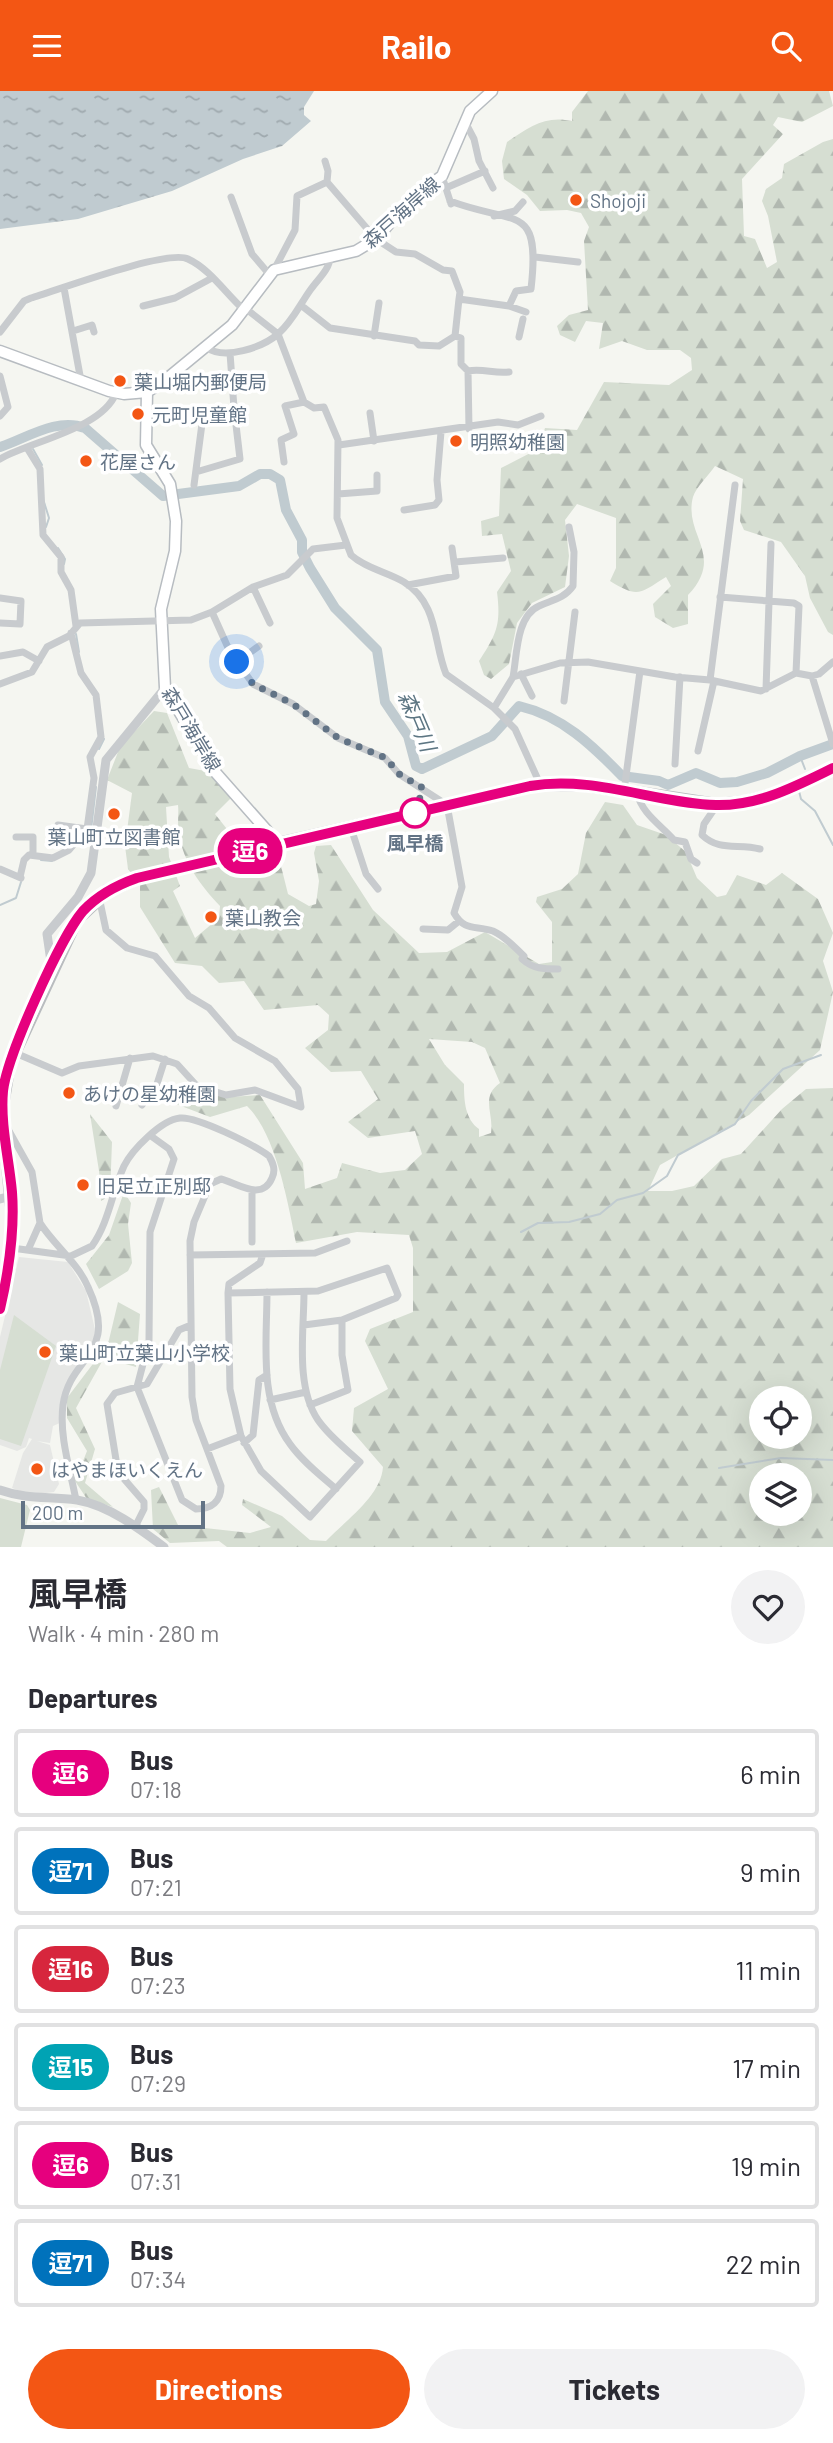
<!DOCTYPE html>
<html lang="en">
<head>
<meta charset="utf-8">
<style>
	:root { --surface:#fff; --page:#f2f2f3; --text:#2b2b33; --muted:#7c7c81; --line:#e1e1e2; --accent:#f35614 }
	body { margin:0; font-family:Barlow,"Noto Sans JP",sans-serif; background:var(--page); color:var(--text); height:100vh; display:flex; flex-direction:column; font-size:26px; white-space:nowrap }
	* { box-sizing:border-box; margin:0 }
	p { font-size:23px; color:var(--muted) }
	.icon { flex:none; width:38px; height:38px; fill:none; stroke:currentColor; stroke-width:2; stroke-linecap:round; stroke-linejoin:round }
	.map { position:relative; height:1456px; overflow:hidden }
	.side { display:flex; flex-direction:column; background:var(--surface); flex:1 }
	.side>* { flex:none }
	.badge { padding:0 14px; border-radius:23px; font-size:24px; line-height:46px }
	.controls { position:absolute; left:749px; top:1295px; display:grid; gap:14px }
	.controls a { display:grid; place-items:center; width:63px; height:63px; border-radius:50%; background:var(--surface); box-shadow:0 7px 28px #0002; font-size:35px }
	.scale { position:absolute; left:21px; bottom:18px; width:184px; box-sizing:border-box; padding-left:7px; border:4px solid #627385; border-top:0; font-size:19px; line-height:24px; white-space:nowrap; color:#627385; -webkit-text-stroke:5px #fff; paint-order:stroke }
	.you { position:absolute; width:35px; height:35px; margin:-18px; border:5px solid #fff; border-radius:50%; background:#1a73e8; box-shadow:0 0 0 10px #1a73e833 }
	.map>.badge { position:absolute; translate:-50% -50%; box-shadow:0 0 0 4px #fff }
	h2 { padding:0 28px; font-size:26px; line-height:63px }
	.round { display:grid; place-items:center; flex:none; width:74px; height:74px; border-radius:37px; background:var(--page) }
	.overview { display:flex; align-items:center; justify-content:space-between; height:119px; padding:0 28px }
	h1 { font-size:33px; font-weight:700; line-height:52px }
	.action { display:flex; gap:14px; margin-top:auto; padding:14px 28px }
	.action a { flex:1; height:80px; border-radius:42px; background:var(--accent); color:#fff; font-size:28px; font-weight:700; line-height:80px; text-align:center }
	.action a+a { background:var(--page); color:var(--text) }
	ul { padding:0; list-style:none }
	li { display:flex; align-items:center; gap:21px; height:88px; margin:0 14px 10px; padding:0 14px; border:4px solid var(--line); border-radius:7px }
	li div { flex:1 }
	li b { display:block; font-size:26px }
	li em { font-style:normal }
	li .badge { min-width:77px; font-weight:700; text-align:center }
	header { display:flex; justify-content:space-between; align-items:center; height:91px; padding:0 28px; background:var(--accent); color:#fff; font-size:32px; font-weight:700 }
	.map>svg:first-child { display:block }
</style>
</head>
<body>
<header><svg class="icon" aria-label="menu" viewBox="0 0 24 24"><path d="M4 6h16M4 12h16M4 18h16"/></svg>Railo<svg class="icon" aria-label="search" viewBox="0 0 24 24"><circle cx="10" cy="10" r="6"/><path d="M15 15l6 6"/></svg></header>
<div class="map">
<svg width="833" height="1456" viewBox="0 0 833 1456">
	<defs>
		<pattern id="forest-firs" width="22" height="20" patternUnits="userSpaceOnUse" patternTransform="scale(1.75)"><rect width="22" height="20" fill="#d6ded2"/><path d="M5 1l3.5 6h-7zM16 11l3.5 6h-7z" fill="#b1b8b0"/></pattern>
		<pattern id="water-ripples" width="26" height="14" patternUnits="userSpaceOnUse" patternTransform="scale(1.75)"><rect width="26" height="14" fill="#c0cbd0"/><path d="M2 4q2-2 4 0t4 0M15 11q2-2 4 0t4 0" fill="none" stroke="#9fa9ae"/></pattern>
	</defs>
	<rect width="100%" height="100%" fill="#f5f6f1"/>
	<path fill="#e6e7e5" d="M 19,1166 L 68,1171 L 86,1200 L 97,1247 L 65,1304 L 62,1331 L 53,1335 L 50,1352 L 37,1350 L 50,1354 L 59,1393 L 54,1401 L 31,1404 L 12,1397 L 23,1362 L 32,1348 L 29,1347 L 26,1356 L 17,1360 L 0,1354 L 0,1246 Z"/>
	<path fill="url(#forest-firs)" fill-rule="evenodd" d="M 588,0 L 829,0 L 833,15 L 802,31 L 778,26 L 773,34 L 783,43 L 742,88 L 744,145 L 755,148 L 767,177 L 777,171 L 768,125 L 762,110 L 766,98 L 782,87 L 784,73 L 823,51 L 833,48 L 833,544 L 828,541 L 810,507 L 805,485 L 781,451 L 744,439 L 740,430 L 743,388 L 715,375 C 709,384 696,396 693,406 C 683,444 726,464 688,504 L 688,533 L 673,537 L 655,526 L 653,513 L 671,495 L 666,486 C 639,503 638,507 610,490 L 616,477 L 616,427 L 577,413 L 565,429 L 569,465 L 565,496 L 532,512 L 517,532 L 509,573 L 491,588 L 484,584 L 479,570 C 497,543 501,533 497,501 L 511,480 L 502,443 L 482,445 L 481,430 L 499,425 L 501,377 L 538,358 L 545,337 L 577,339 L 604,291 L 669,294 L 692,279 L 691,267 L 680,259 L 647,259 L 622,250 L 599,258 L 603,232 L 586,230 L 575,251 L 560,244 L 557,235 L 569,224 L 588,219 L 584,150 L 589,136 L 581,122 L 567,119 L 540,120 L 527,104 L 504,88 L 502,70 L 507,51 C 529,36 545,24 572,30 L 572,21 Z
		M 154,620 L 167,622 L 189,677 L 211,681 L 231,707 L 215,723 L 250,767 L 278,763 L 288,803 L 309,815 L 316,813 L 319,790 L 314,762 L 316,755 L 331,754 L 373,819 L 419,862 L 447,861 L 485,841 L 539,873 L 552,871 L 552,831 L 536,811 L 537,806 L 562,798 L 578,783 L 586,742 L 605,711 L 623,714 L 637,734 L 666,744 L 686,761 L 697,787 L 717,806 L 726,804 L 737,784 L 766,794 L 782,782 L 818,808 L 833,842 L 823,870 L 833,901 L 820,959 L 749,1024 L 660,1074 L 648,1100 L 672,1100 L 694,1095 L 722,1068 L 741,1063 L 782,1018 L 806,998 L 833,997 L 833,1456 L 227,1456 L 219,1450 L 170,1452 L 153,1438 L 151,1399 L 159,1396 L 178,1434 L 250,1442 L 271,1436 L 242,1414 L 243,1408 L 282,1425 L 310,1449 L 326,1450 C 345,1430 381,1405 383,1376 L 352,1340 L 354,1317 L 388,1298 L 365,1250 L 370,1238 L 413,1221 L 413,1157 L 409,1144 L 357,1141 L 296,1152 C 288,1112 276,1043 247,1015 L 210,1026 L 176,1013 L 180,997 L 230,1006 L 260,1004 L 303,1072 L 305,1098 L 337,1087 L 342,1072 L 380,1082 L 405,1079 L 422,1063 L 415,1040 L 368,1047 L 348,1031 L 378,1008 L 361,980 L 331,981 L 305,957 L 328,939 L 329,924 L 318,914 L 264,919 L 244,890 L 219,892 L 202,875 L 175,872 L 140,816 L 140,793 L 128,778 L 125,755 L 132,702 L 107,689 L 120,656 ZM 178,714 C 179,723 177,733 179,742 C 183,771 200,794 220,815 L 219,827 L 195,847 L 173,800 L 180,795 L 169,766 L 166,716 ZM 429,948 L 472,951 L 485,957 L 500,992 C 480,1006 494,1022 491,1042 L 479,1046 L 479,1038 C 465,1028 464,1010 464,993 L 445,974 ZM 761,1307 L 800,1307 L 800,1346 L 761,1346 ZM 761,1384 L 800,1384 L 800,1423 L 761,1423 Z
		M 90,1023 L 112,1051 L 110,1104 L 101,1110 L 99,1080 Z
		M 124,1101 L 131,1112 L 128,1133 L 132,1172 L 128,1180 L 99,1198 L 86,1173 L 109,1144 Z
		M 118,1211 L 140,1223 L 136,1276 L 104,1267 L 76,1317 L 95,1358 L 85,1392 L 113,1416 L 87,1408 L 75,1390 L 87,1360 L 67,1327 L 67,1307 L 108,1253 Z"/>
	<path fill="#d6ded2" d="M 14,1224 L 56,1255 L 21,1355 L 0,1348 L 0,1279 Z
		M 0,1407 L 27,1414 L 30,1419 L 21,1456 L 0,1456 Z"/>
	<path fill="url(#water-ripples)" d="M 0,0 L 314,0 L 304,16 L 304,24 L 311,30 L 282,55 L 243,68 L 172,100 L 78,128 L 0,138 Z"/>
	<g fill="none" stroke-linecap="round" stroke-linejoin="round">
		<path stroke="#c0cbd0" stroke-width="2" d="M 33,358 L 42,374
			M 44,411 L 49,427 L 46,436
			M 58,457 L 65,468 L 64,473
			M 76,543 L 79,561
			M 99,658 L 104,648
			M 800,665 L 805,678
			M 799,700 L 801,708 L 815,720 L 833,754
			M 91,739 L 96,696
			M 41,769 L 52,770
			M 0,814 L 16,807 L 21,791
			M 521,1141 L 538,1132 L 569,1131 L 600,1123 L 617,1109 L 643,1102 L 667,1085 L 678,1064 L 735,1033 L 751,1010 L 783,978 L 821,964
			M 719,1377 L 781,1367 L 833,1369"/>
		<path stroke="#c0cbd0" stroke-width="10" d="M 0,356 C 27,347 57,326 85,337 L 163,405 L 239,395 L 260,383 L 270,383 L 280,389 L 286,419 L 302,449 L 302,461 L 310,477 L 335,517 L 377,559 L 385,611 L 408,645 L 416,675 L 422,678 L 492,645 L 519,615 C 562,625 592,654 622,685 L 659,690 L 668,694 L 696,682 L 720,692 L 737,691 L 767,682 L 800,665 L 833,653"/>
		<path stroke="#d0d5d6" stroke-width="10" stroke-dasharray="10 5" stroke-linecap="butt" d="M 137,787 L 247,760"/>
		<defs>
			<path id="secondary" d="M 0,260 L 109,300 L 124,303 L 147,301 L 164,290 L 232,234 L 274,179 L 356,160 L 376,148 L 410,108 L 442,85 L 470,20 L 492,0
				M 147,301 L 146,354 L 170,393 L 176,430 L 175,460 L 161,518 L 165,597 L 216,682 L 270,743 L 275,755"/>
			<path id="trunk" d="M 247,760 L 540,693 L 586,694 L 717,714 L 746,711 L 780,702 L 833,677
				M 0,1218 L 9,1175 L 13,1126 L 2,1015 L 9,973 L 76,829 L 107,800 L 137,787"/>
		</defs>
		<use href="#secondary" stroke="#b7bcc1" stroke-width="13"/>
		<use href="#trunk" stroke="#b9bcbf" stroke-width="14"/>
		<path stroke="#c8cbce" stroke-width="7" d="M 465,31 L 474,48 L 479,70 L 493,97
			M 442,85 L 451,113
			M 327,91 L 376,148 L 396,161 L 415,163 L 443,179 L 452,180 L 460,201 L 459,208 L 509,215 L 526,221
			M 448,96 L 485,80
			M 231,106 L 252,163 L 269,183
			M 450,110 C 516,135 541,111 531,198 L 516,200 L 509,215
			M 494,125 L 515,120 L 523,111
			M 535,166 L 578,171
			M 274,179 L 295,139 L 297,105 L 327,91 L 328,80 L 325,70
			M 64,197 L 81,290
			M 143,215 L 175,207 L 212,187
			M 302,215 L 330,237 L 415,250 L 419,254 L 439,255 L 455,245 L 461,247 L 461,273 L 468,280
			M 245,217 L 278,243 L 304,311 L 314,317 L 324,316 L 338,349 L 337,427 L 351,464 C 365,477 387,481 404,491 C 439,513 433,551 446,583 L 494,617
			M 73,240 L 92,234 L 94,241
			M 0,241 L 24,210 L 31,207 C 58,199 167,158 188,168 C 210,178 226,203 244,219
			M 374,245 L 379,212
			M 455,245 L 459,208
			M 519,246 L 523,228
			M 206,256 C 224,270 263,256 278,243 C 293,230 300,213 311,198 C 318,188 330,178 330,166
			M 0,285 L 8,316 L 0,325
			M 370,322 L 374,350
			M 469,338 L 468,280 C 483,277 494,283 509,281
			M 339,354 L 498,331 L 518,334 L 541,325
			M 27,357 L 40,378 L 43,444 L 61,466 L 61,481 L 71,499 L 76,535
			M 0,368 C 31,350 102,338 116,302
			M 284,371 L 281,349 L 294,343 L 285,315 L 304,311
			M 196,381 L 240,368 L 234,317
			M 194,394 L 203,325 L 234,317 L 230,262
			M 338,403 L 377,400 L 377,384
			M 404,419 L 435,414 L 439,409 L 437,389 L 441,341
			M 455,471 L 503,467
			M 408,494 L 456,485 L 452,457
			M 253,496 L 270,532
			M 720,506 L 794,512 L 799,515 L 796,582
			M 0,507 L 21,510 L 20,533 L 0,532
			M 212,521 L 230,561 L 253,593 L 293,613 L 338,647 L 385,667 L 399,683 L 447,714 L 462,796 L 454,822 C 465,841 475,834 493,840 C 505,845 515,857 524,865 L 522,868 C 533,878 544,878 558,878
			M 71,542 L 81,582 L 96,604 L 101,646 L 90,666 L 94,687 L 87,738 L 94,745
			M 0,565 L 23,561 L 39,570
			M 237,571 L 259,555
			M 521,583 L 532,605
			M 812,585 L 819,583 L 833,571
			M 513,586 C 517,565 516,525 539,515 C 552,509 564,508 573,495 L 574,461 L 569,436
			M 710,589 L 735,394
			M 0,593 L 32,581 L 47,556 L 69,545 L 80,532 L 191,529 L 212,521 L 253,496 L 287,484 L 313,458 L 346,454
			M 766,598 L 771,453
			M 564,610 L 575,521
			M 698,660 L 714,590
			M 675,673 L 680,586
			M 540,693 L 515,638 L 494,617 L 513,586 L 560,572 L 588,571 L 675,586 L 710,589 L 761,600 L 796,582 L 812,585 L 833,653
			M 624,700 L 640,580
			M 637,702 C 642,723 661,734 674,749 L 685,751 L 691,768 L 697,772
			M 717,714 L 704,733 L 702,744 C 720,761 738,752 760,758
			M 351,737 L 366,783 L 378,798
			M 16,746 L 33,746 L 33,763
			M 0,778 L 21,787
			M 20,786 L 24,769 L 29,764 L 53,767 L 69,759 L 87,738 L 58,734
			M 423,838 L 448,839 L 459,830
			M 13,961 L 62,982 L 79,975 L 153,965 L 177,973 L 197,995 L 226,1004 L 255,999 L 301,1016 L 298,998 L 275,970 L 235,947 L 209,917 L 189,905 L 155,865 L 127,857 L 106,839 L 99,806
			M 142,1014 L 157,993 L 165,968
			M 116,1015 L 130,967
			M 4,1031 L 32,1081 L 40,1132 L 28,1159
			M 40,1132 C 54,1154 78,1172 88,1196 C 120,1265 70,1263 63,1314 C 59,1345 70,1378 76,1409
			M 252,1151 L 252,1100
			M 12,1157 L 71,1165 L 92,1155 C 109,1131 112,1101 124,1075 C 132,1059 161,1029 180,1027 C 197,1025 254,1054 269,1065 C 273,1072 276,1079 272,1087 C 262,1111 237,1092 221,1088 L 210,1093 L 194,1131 L 190,1150 L 192,1306 L 196,1329 L 221,1395 C 221,1410 212,1418 196,1418 L 182,1409 L 137,1296 L 149,1250 L 150,1141 L 174,1068 L 169,1058 L 151,1045
			M 190,1164 L 315,1162 L 347,1150
			M 267,1201 C 267,1251 258,1310 290,1353 C 302,1370 320,1384 336,1398
			M 228,1202 L 229,1193 L 260,1172 L 263,1163
			M 191,1260 L 229,1259
			M 270,1309 L 306,1301
			M 310,1314 L 348,1299 L 342,1264 L 342,1229
			M 241,1345 L 261,1380 L 310,1426 L 360,1371 C 346,1358 329,1345 318,1329 C 295,1295 304,1240 304,1201
			M 244,1352 L 253,1344 L 259,1289 L 267,1284
			M 207,1358 L 241,1345 L 230,1298 L 228,1202 L 318,1200 L 387,1177 L 398,1204 L 396,1207 L 342,1229 L 304,1234
			M 136,1434 L 144,1418 L 144,1411 L 118,1381 L 107,1313 L 115,1302 L 147,1293 L 179,1239 L 191,1234"/>
		<path stroke="#c8cbce" stroke-width="9" d="M 52,877 L 47,843 L 78,806 L 91,782 L 106,669 L 165,597
			M 0,1108 L 12,1105
			M 0,1399 C 28,1409 48,1405 77,1409 C 108,1414 140,1438 164,1456"/>
		<use href="#secondary" stroke="#fff" stroke-width="10"/>
		<use href="#trunk" stroke="#fff" stroke-width="10"/>
	</g>
	<g fill="none" stroke-linecap="round" stroke-linejoin="round">
		<defs>
			<path id="line" d="M 0,1218 C 9,1179 15,1141 12,1101 C 9,1068 0,1033 3,1000 C 7,965 60,847 83,820 C 98,804 117,794 137,787 L 530,695 C 593,684 654,712 716,714 C 759,715 796,695 833,677"/>
		</defs>
		<use href="#line" stroke="#fff" stroke-width="16"/>
		<use href="#line" stroke="#e6007e" stroke-width="10"/>
		<path stroke="#627385" stroke-width="7" stroke-dasharray="0 12.6" d="M 237,571 L 253,593 L 293,613 L 338,647 L 386,667 L 399,683 L 423,697 L 415,722"/>
	</g>
	<g fill="#f35614" stroke="#fff" stroke-width="2.5">
		<circle cx="576" cy="109" r="7"/>
		<circle cx="120" cy="290" r="7"/>
		<circle cx="138" cy="323" r="7"/>
		<circle cx="456" cy="350" r="7"/>
		<circle cx="86" cy="370" r="7"/>
		<circle cx="114" cy="723" r="7"/>
		<circle cx="211" cy="826" r="7"/>
		<circle cx="69" cy="1002" r="7"/>
		<circle cx="83" cy="1094" r="7"/>
		<circle cx="45" cy="1261" r="7"/>
		<circle cx="37" cy="1378" r="7"/>
	</g>
	<circle fill="#fff" stroke="#e6007e" stroke-width="3.5" cx="415" cy="722" r="14"/>
	<g text-anchor="middle" dominant-baseline="central" stroke-width="7" stroke-linejoin="round" paint-order="stroke">
		<g font-size="19" fill="#627385" stroke="#fff" text-anchor="start">
			<text x="590" y="109">Shojoji</text>
			<text x="134" y="290">葉山堀内郵便局</text>
			<text x="152" y="323">元町児童館</text>
			<text x="470" y="350">明照幼稚園</text>
			<text x="100" y="370">花屋さん</text>
			<text x="114" y="745" text-anchor="middle">葉山町立図書館</text>
			<text x="225" y="826">葉山教会</text>
			<text x="83" y="1002">あけの星幼稚園</text>
			<text x="97" y="1094">旧足立正別邸</text>
			<text x="59" y="1261">葉山町立葉山小学校</text>
			<text x="51" y="1378">はやまほいくえん</text>
		</g>
		<g font-size="19" fill="#627385" stroke="#fff">
			<text transform="translate(401 121) rotate(-42)">森戸海岸線</text>
			<text transform="translate(192 638) rotate(59)">森戸海岸線</text>
		</g>
		<g font-size="19" font-weight="bold" fill="#627385" stroke="#fff">
			<text x="415" y="751">風早橋</text>
		</g>
		<g font-size="21" font-style="italic" fill="#5d7683" stroke="#fff">
			<text transform="translate(418 630) rotate(67)">森戸川</text>
		</g>
	</g>
</svg>
<div class="controls">
<a><svg class="icon" aria-label="locate" viewBox="0 0 24 24"><circle cx="12" cy="12" r="6"/><path d="M12 2v4M12 18v4M2 12h4M18 12h4"/></svg></a>
<a><svg class="icon" aria-label="layers" viewBox="0 0 24 24"><path d="M12 4l9 5-9 5-9-5zM3 14l9 5 9-5"/></svg></a>
</div>
<div class="scale">200 m</div>
<div class="you" style="left:237px;top:571px"></div>
<b class="badge" style="left:250px;top:760px;background:#e6007e;color:#fff">逗6</b>
</div>
<section class="side">
<div class="overview"><div><h1>風早橋</h1><p>Walk · 4 min · 280 m</p></div><a class="round"><svg class="icon" aria-label="heart" viewBox="0 0 24 24"><path d="M12 20l-8-8c-3-5 5-10 8-4 3-6 11-1 8 4z"/></svg></a></div>
<h2>Departures</h2>
<ul>
<li><span class="badge" style="background:#e6007e;color:#fff">逗6</span><div><b>Bus</b><p>07:18</p></div><em>6 min</em></li>
<li><span class="badge" style="background:#0072bc;color:#fff">逗71</span><div><b>Bus</b><p>07:21</p></div><em>9 min</em></li>
<li><span class="badge" style="background:#d7263d;color:#fff">逗16</span><div><b>Bus</b><p>07:23</p></div><em>11 min</em></li>
<li><span class="badge" style="background:#00a3b4;color:#fff">逗15</span><div><b>Bus</b><p>07:29</p></div><em>17 min</em></li>
<li><span class="badge" style="background:#e6007e;color:#fff">逗6</span><div><b>Bus</b><p>07:31</p></div><em>19 min</em></li>
<li><span class="badge" style="background:#0072bc;color:#fff">逗71</span><div><b>Bus</b><p>07:34</p></div><em>22 min</em></li>
</ul>
<div class="action"><a>Directions</a><a>Tickets</a></div>
</section>
</body>
</html>
